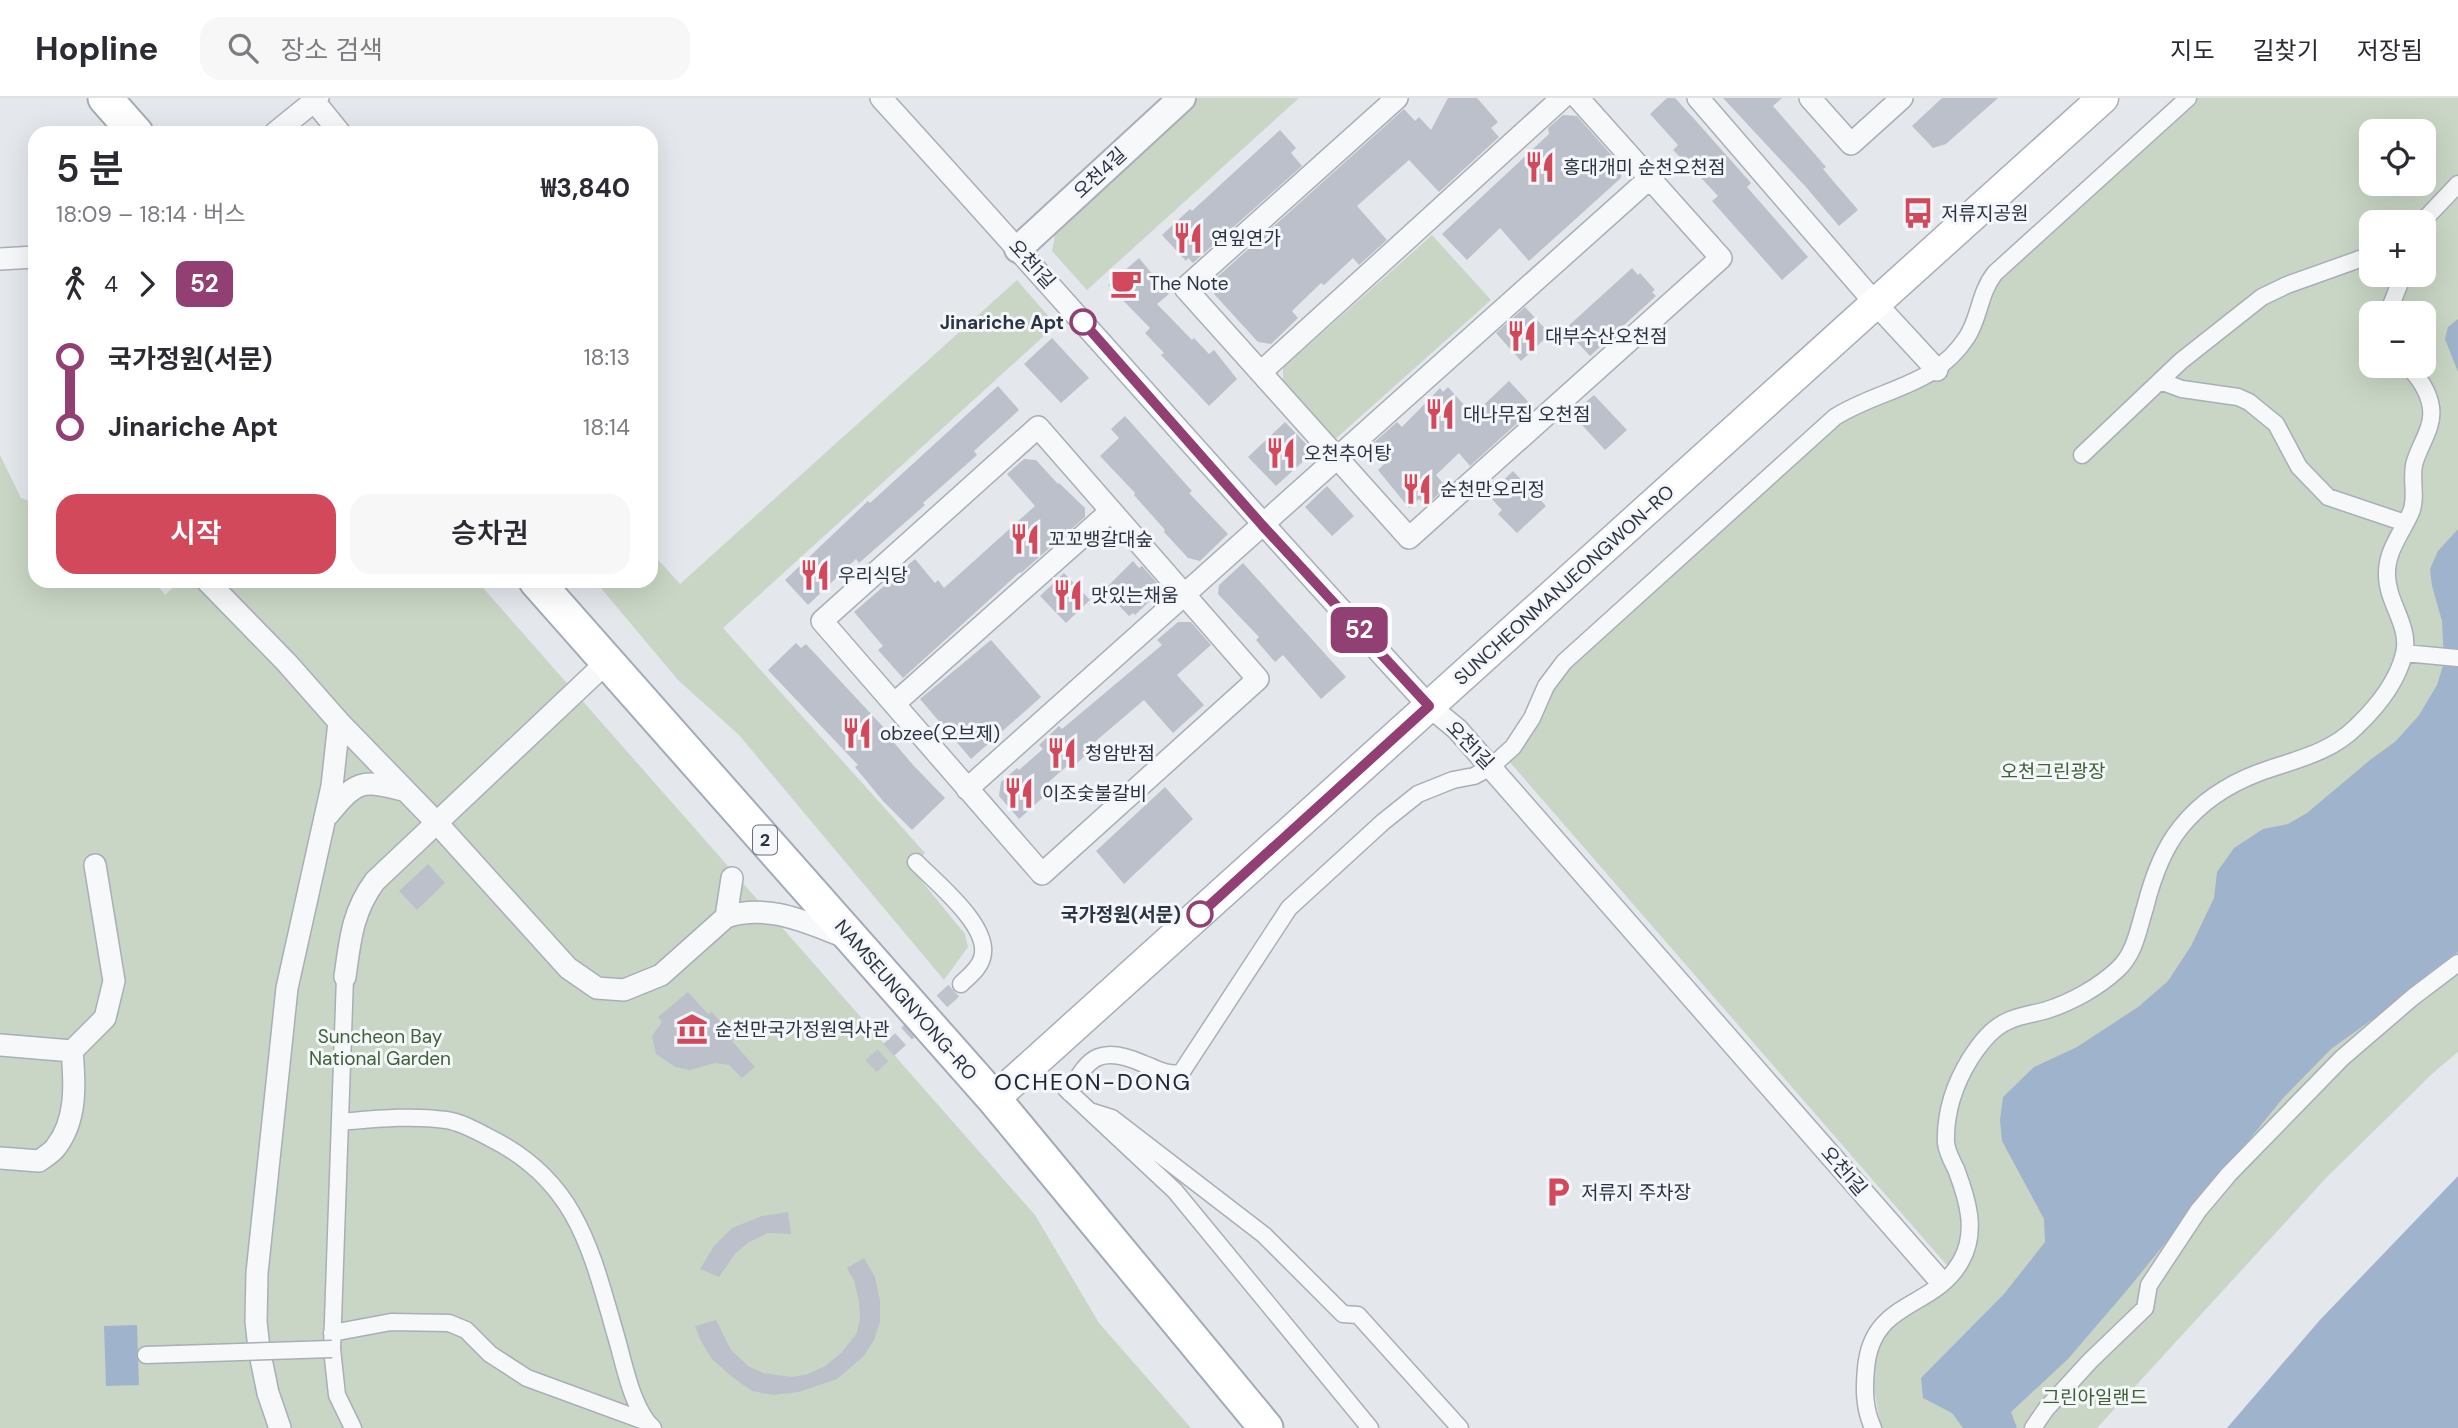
<!DOCTYPE html>
<html lang="ko">
<head>
<meta charset="utf-8">
<style>
	:root { --surface:#fff; --page:#f7f7f7; --text:#2b2b33; --muted:#7c7c81; --line:#e1e1e2; --accent:#d1495b }
	body { margin:0; font-family:"DM Sans","Noto Sans KR",sans-serif; background:var(--page); color:var(--text); height:100vh; display:flex; flex-direction:column; font-size:26px; white-space:nowrap }
	* { box-sizing:border-box; margin:0 }
	p { font-size:23px; color:var(--muted) }
	.icon { flex:none; width:38px; height:38px; fill:none; stroke:currentColor; stroke-width:2; stroke-linecap:round; stroke-linejoin:round }
	.map { position:relative; flex:1; overflow:hidden }
	.sheet { position:absolute; left:28px; top:28px; width:630px; height:462px; display:flex; flex-direction:column; background:var(--surface); border-radius:21px; box-shadow:0 7px 28px #0002 }
	.sheet>* { flex:none }
	.badge { padding:0 14px; border-radius:10px; font-size:24px; line-height:46px }
	.controls { position:absolute; left:2359px; top:21px; display:grid; gap:14px }
	.controls a { display:grid; place-items:center; width:77px; height:77px; border-radius:14px; background:var(--surface); box-shadow:0 7px 28px #0002; font-size:35px }
	.map>.badge { position:absolute; translate:-50% -50%; box-shadow:0 0 0 4px #fff }
	.legs { display:flex; align-items:center; gap:10px; height:77px; padding:0 28px; font-size:23px }
	.legs p { margin-inline-start:auto }
	.overview { display:flex; align-items:center; justify-content:space-between; height:119px; padding:0 28px }
	h1 { font-size:38px; font-weight:600; line-height:52px }
	.primary-button { display:flex; gap:14px; margin-top:auto; padding:14px 28px }
	.primary-button a { flex:1; height:80px; border-radius:21px; background:var(--accent); color:#fff; font-size:28px; font-weight:600; line-height:80px; text-align:center }
	.primary-button a+a { background:var(--page); color:var(--text) }
	ul { padding:0 28px; list-style:none }
	li { display:flex; align-items:center; gap:24px; height:70px; font-size:26px }
	li i { display:grid; place-items:center; width:10px; height:100%; margin:0 9px; background:currentColor }
	li i::after { content:''; width:18px; height:18px; margin:-9px; border:5px solid; border-radius:50%; background:var(--surface) }
	li p { margin-inline-start:auto }
	li:first-child i { background:linear-gradient(#0000 50%,currentColor 0) }
	li:last-child i { background:linear-gradient(currentColor 50%,#0000 0) }
	header { display:flex; align-items:center; gap:42px; box-sizing:border-box; height:98px; padding:0 35px; background:var(--surface); border-bottom:2px solid var(--line) }
	header strong { font-size:33px }
	nav { display:flex; gap:38px; margin-inline-start:auto; font-size:24px }
	.search { width:490px; height:63px; background:var(--page); display:flex; align-items:center; gap:18px; box-sizing:border-box; padding:0 24px; border-radius:21px; color:var(--muted); font-size:26px }
	.map>svg:first-child { display:block }
</style>
</head>
<body>
<header>
<strong>Hopline</strong>
<div class="search"><svg class="icon" aria-label="search" viewBox="0 0 24 24"><circle cx="10" cy="10" r="6"/><path d="M15 15l6 6"/></svg>장소 검색</div>
<nav><a>지도</a><a>길찾기</a><a>저장됨</a></nav>
</header>
<div class="map">
<svg width="2458" height="1330" viewBox="0 0 2458 1330">
	<rect width="100%" height="100%" fill="#e4e7ec"/>
	<path fill="#c9d6c5" fill-rule="evenodd" d="M 1197,0 L 1299,0 L 1087,192 L 1052,153 L 1057,127 Z
		M 2196,0 L 2458,0 L 2458,954 L 2433,975 L 2326,1080 L 2097,1330 L 1881,1330 L 1871,1274 L 1873,1254 L 1896,1222 L 1957,1179 L 1508,662 L 1556,579 L 1832,327 L 1857,313 L 1913,294 L 1956,258 L 2004,173 ZM 2371,33 L 2424,33 L 2424,86 L 2371,86 ZM 2371,124 L 2424,124 L 2424,177 L 2371,177 ZM 2371,215 L 2424,215 L 2424,268 L 2371,268 Z
		M 1432,137 L 1491,202 L 1332,344 L 1283,288 L 1283,270 Z
		M 1017,182 L 1056,227 L 723,530 L 925,755 L 910,769 L 965,836 L 968,849 L 944,882 L 739,637 L 678,582 L 595,483 L 651,483 L 651,454 L 680,486 Z
		M 0,357 L 21,400 L 35,405 L 35,483 L 154,483 L 165,497 L 180,483 L 477,483 L 1035,1117 L 1099,1225 L 1191,1330 L 0,1330 Z"/>
	<path fill="#9fb4cc" d="M 2458,221 L 2458,274 L 2445,241 L 2448,229 Z
		M 2458,431 L 2458,854 L 2429,875 L 2398,903 L 2331,951 L 2283,1000 L 2128,1191 L 2068,1261 L 2011,1314 L 2017,1330 L 1963,1330 L 1952,1315 L 1923,1300 L 1921,1280 L 2004,1196 L 2045,1144 L 2044,1121 L 2002,1043 L 2000,1022 L 2003,999 L 2034,969 L 2077,949 L 2138,909 L 2168,883 L 2191,848 L 2214,800 L 2217,774 L 2234,750 L 2263,731 L 2288,726 L 2307,715 L 2370,662 L 2396,643 L 2419,617 L 2437,587 L 2444,564 L 2442,523 L 2432,488 L 2430,471 L 2438,453 Z
		M 2458,1078 L 2458,1330 L 2227,1330 L 2319,1223 Z
		M 137,1227 L 139,1287 L 106,1288 L 104,1228 Z"/>
	<path fill="#bbc0ca" d="M 1448,0 L 1477,0 L 1498,24 L 1491,30 L 1499,39 L 1439,94 L 1409,62 L 1357,108 L 1387,142 L 1359,167 L 1353,160 L 1324,187 L 1321,185 L 1292,213 L 1298,220 L 1271,246 L 1258,244 L 1214,196 L 1214,182 L 1404,11 L 1415,23 L 1419,19 L 1431,32 Z
		M 1667,0 L 1675,0 L 1696,23 L 1751,85 L 1747,89 L 1808,159 L 1782,182 L 1712,103 L 1718,98 L 1692,70 L 1689,73 L 1679,62 L 1681,60 L 1673,52 L 1678,47 L 1650,16 Z
		M 1723,0 L 1782,0 L 1773,8 L 1826,69 L 1823,71 L 1858,112 L 1839,128 L 1805,88 Z
		M 1942,0 L 1998,0 L 1946,46 L 1933,50 L 1912,28 Z
		M 1563,17 L 1577,18 L 1622,69 L 1621,80 L 1529,163 L 1500,130 L 1467,162 L 1442,136 L 1549,36 L 1548,30 Z
		M 1280,32 L 1296,50 L 1291,55 L 1302,68 L 1193,165 L 1188,160 L 1186,163 L 1162,137 L 1190,111 L 1192,113 Z
		M 1139,160 L 1169,196 L 1157,206 L 1192,242 L 1194,240 L 1209,256 L 1214,252 L 1237,281 L 1209,308 L 1161,257 L 1164,255 L 1145,235 L 1150,230 L 1108,187 Z
		M 1632,170 L 1638,177 L 1640,175 L 1655,192 L 1652,194 L 1656,198 L 1590,258 L 1565,231 Z
		M 1525,209 L 1550,236 L 1521,263 L 1496,235 Z
		M 1052,240 L 1089,280 L 1061,305 L 1024,266 Z
		M 1509,283 L 1534,310 L 1470,368 L 1459,355 L 1436,377 L 1446,389 L 1426,408 L 1419,401 L 1409,410 L 1378,372 L 1385,365 L 1370,348 L 1397,324 L 1402,329 L 1440,290 L 1443,294 L 1448,289 L 1473,317 Z
		M 998,288 L 1019,312 L 974,353 L 977,357 L 923,405 L 925,407 L 859,465 L 856,461 L 808,507 L 785,482 L 868,403 L 870,405 Z
		M 1594,297 L 1627,332 L 1605,352 L 1572,316 Z
		M 1125,318 L 1192,393 L 1189,395 L 1228,436 L 1200,463 L 1188,460 L 1164,434 L 1165,432 L 1134,397 L 1135,395 L 1100,358 L 1119,340 L 1111,331 Z
		M 1285,324 L 1309,349 L 1308,359 L 1276,388 L 1248,359 Z
		M 1024,361 L 1036,362 L 1058,386 L 1059,385 L 1085,410 L 1085,419 L 1021,475 L 1020,474 L 903,580 L 878,552 L 883,548 L 854,514 L 915,461 L 935,485 L 938,482 L 944,490 L 1035,408 L 1007,376 Z
		M 1513,373 L 1546,408 L 1517,435 L 1498,416 L 1502,412 L 1488,397 Z
		M 1327,388 L 1354,418 L 1332,438 L 1305,409 Z
		M 1133,463 L 1139,470 L 1142,468 L 1157,485 L 1156,497 L 1135,517 L 1133,515 L 1129,518 L 1104,492 Z
		M 1243,465 L 1346,579 L 1321,601 L 1283,557 L 1275,564 L 1256,542 L 1259,539 L 1218,496 L 1219,487 Z
		M 1064,475 L 1090,502 L 1066,525 L 1040,498 Z
		M 1178,524 L 1191,524 L 1211,547 L 1177,577 L 1204,607 L 1173,635 L 1144,602 L 1090,648 L 1093,650 L 1070,672 L 1067,668 L 1044,688 L 1049,694 L 1019,721 L 999,698 L 1001,684 L 1017,670 L 1019,672 L 1043,651 L 1039,647 L 1059,628 L 1062,631 L 1162,547 L 1157,542 Z
		M 991,542 L 1041,599 L 971,661 L 920,601 Z
		M 796,545 L 801,550 L 806,546 L 886,632 L 884,633 L 914,668 L 945,700 L 912,732 L 883,703 L 855,669 L 858,667 L 768,572 Z
		M 1165,689 L 1193,721 L 1124,786 L 1096,753 Z
		M 428,766 L 445,785 L 417,812 L 399,793 Z
		M 688,894 L 708,916 L 712,914 L 735,941 L 732,943 L 755,969 L 742,980 L 729,967 L 715,965 L 690,972 L 675,969 L 656,956 L 652,938 L 662,924 L 658,919 Z
		M 788,1114 L 791,1136 L 768,1135 L 749,1144 L 735,1156 L 719,1179 L 700,1171 L 714,1148 L 732,1130 L 762,1118 Z
		M 864,1160 L 875,1179 L 880,1203 L 880,1224 L 874,1242 L 864,1258 L 837,1281 L 799,1294 L 773,1297 L 752,1293 L 731,1278 L 711,1260 L 701,1243 L 695,1228 L 716,1222 L 731,1252 L 748,1268 L 763,1275 L 792,1279 L 808,1276 L 825,1268 L 841,1255 L 857,1235 L 860,1220 L 859,1204 L 854,1182 L 847,1170 Z"/>
	<g fill="none" stroke-linecap="round" stroke-linejoin="round">
		<path stroke="#bfc3cb" stroke-width="16" stroke-dasharray="16 8" stroke-linecap="butt" d="M 871,968 L 961,886"/>
		<defs>
			<path id="pedestrian" d="M 2422,124 L 2458,86
				M 2388,215 L 2403,177
				M 2160,283 L 2182,291 L 2238,299 L 2249,304 L 2276,326 L 2299,369 L 2328,399 L 2405,425
				M 2082,357 L 2181,263 L 2262,199 L 2287,187 L 2371,157
				M 2404,555 L 2458,560
				M 916,764 C 936,785 992,829 982,860 C 979,871 969,878 961,886
				M 345,879 L 332,1251 L 337,1297 L 353,1330
				M 1066,991 L 1175,1093 L 1370,1330
				M 1070,995 C 1087,956 1104,948 1144,966 C 1157,971 1166,977 1181,975 L 1289,810 L 1383,724 L 1418,696 L 1453,682 L 1474,678 L 1491,669 L 1513,649 L 1532,620 L 1546,588 L 1564,564 L 1835,319 C 1881,290 1935,289 1967,239 C 1980,219 1979,195 1995,175 L 2188,0
				M 1090,1013 L 1112,1020 L 1264,1137 L 1343,1216 L 1358,1217 L 1460,1330
				M 340,1024 C 375,1021 411,1017 446,1022 C 461,1024 477,1033 490,1040 C 577,1083 591,1152 616,1238 C 624,1265 632,1311 653,1330
				M 332,1235 L 391,1224 L 449,1225 L 466,1232 L 490,1256 L 527,1280 L 647,1324
				M 146,1257 L 178,1256
				M 1873,1330 C 1864,1310 1864,1291 1866,1270 C 1872,1201 1934,1212 1961,1163 C 1978,1133 1967,1100 1956,1071 C 1952,1063 1947,1054 1946,1045 C 1945,1015 1954,987 1970,961 C 1979,947 1991,930 2008,923 C 2020,917 2034,916 2047,912 C 2072,904 2099,889 2118,871 C 2135,855 2138,832 2145,810 C 2152,782 2162,752 2181,729 C 2201,704 2229,686 2258,675 C 2293,662 2329,656 2356,629 C 2377,609 2397,585 2404,556 C 2411,528 2387,505 2387,477 C 2386,453 2402,435 2411,414 C 2417,400 2411,383 2414,367 C 2417,354 2425,342 2429,329 C 2437,306 2423,284 2408,268
				M 2033,1330 L 2046,1311 L 2090,1263 L 2145,1210 L 2149,1187 L 2198,1113 L 2229,1076 L 2342,960 L 2413,899 L 2458,865"/>
			<path id="minor" d="M 881,0 C 1065,202 1244,408 1429,608 L 1457,631 L 1936,1178
				M 1397,0 L 1185,190 L 1409,440 L 1721,160 L 1578,0
				M 1698,0 L 1876,206 L 1937,272
				M 1810,0 L 1851,46 L 1902,0
				M 314,3 L 340,35
				M 275,35 L 318,0
				M 0,161 L 35,159
				M 1261,274 L 1562,0
				M 1038,329 L 1258,581 L 1042,776 L 822,523 Z
				M 207,483 L 287,565 L 339,624 L 436,724 L 568,870 L 597,890 L 624,892 L 661,877 L 726,819
				M 894,606 L 1111,413
				M 967,691 L 1650,80
				M 328,717 C 356,683 361,681 403,692
				M 732,780 L 726,819 C 770,805 807,825 848,840
				M 345,879 C 350,843 352,814 375,783 L 608,563
				M 0,947 L 72,953 C 75,986 77,1022 56,1049 C 52,1055 44,1059 39,1063 L 0,1060
				M 72,953 L 105,920 L 114,883 L 95,767
				M 280,1330 L 268,1295 L 259,1251 L 256,1223 L 257,1175 L 287,890 L 332,688 L 339,624"/>
			<path id="tertiary" d="M 1018,151 L 1182,0"/>
			<path id="secondary" d="M 994,1001 L 2103,0"/>
			<path id="primary" d="M 105,0 L 136,35
				M 536,483 L 994,1001 L 1266,1330"/>
		</defs>
		<use href="#pedestrian" stroke="#a9aeb7" stroke-width="19"/>
		<use href="#minor" stroke="#a9aeb7" stroke-width="24"/>
		<use href="#tertiary" stroke="#a9aeb7" stroke-width="30"/>
		<use href="#secondary" stroke="#a9aeb7" stroke-width="33"/>
		<use href="#primary" stroke="#a3abb8" stroke-width="37"/>
		<use href="#pedestrian" stroke="#f7f8fa" stroke-width="16"/>
		<use href="#minor" stroke="#f7f8fa" stroke-width="21"/>
		<use href="#tertiary" stroke="#f7f8fa" stroke-width="26"/>
		<use href="#secondary" stroke="#fff" stroke-width="30"/>
		<use href="#primary" stroke="#fff" stroke-width="33"/>
		<defs>
			<path id="pedestrian-bridge" d="M 178,1256 L 332,1251"/>
		</defs>
		<use href="#pedestrian-bridge" stroke="#a9aeb7" stroke-width="19" stroke-linecap="butt"/>
		<use href="#pedestrian-bridge" stroke="#f7f8fa" stroke-width="16"/>
	</g>
	<g fill="none" stroke-linecap="round" stroke-linejoin="round">
		<defs>
			<path id="line-1" d="M 1083,224 L 1262,427 L 1429,608 L 1200,816"/>
		</defs>
		<use href="#line-1" stroke="#fff" stroke-width="16"/>
		<use href="#line-1" stroke="#923f73" stroke-width="10"/>
	</g>
	<defs>
		<symbol id="restaurant-bare" viewBox="-9 -9 18 18"><path d="M-5-6h1v4h1v-4h1v4h1v-4h1v5L-1.5 .5V6h-2V.5L-5-1ZM5-6V6H3V1.5H1.5Q1.5-4 5-6Z" fill="#d1495b" stroke="#f4f6f9" stroke-width="2.5" paint-order="stroke"/></symbol>
		<symbol id="bus-bare" viewBox="-9 -9 18 18"><path d="M-5-6H5V4H4V6H2V4H-2V6H-4V4H-5ZM-3.5-4V0h7V-4ZM-3.5 1.2v1.5H-2V1.2ZM2 1.2v1.5H3.5V1.2Z" fill="#d1495b" stroke="#f4f6f9" stroke-width="2.5" paint-order="stroke"/></symbol>
		<symbol id="cafe-bare" viewBox="-9 -9 18 18"><path d="M-5.5-4.5H6V0H3Q3 3.5 0 3.5H-2.5Q-5.5 3.5-5.5 0ZM3-3.2v2h1.7v-2ZM-6 4.5H4V6H-6Z" fill="#d1495b" stroke="#f4f6f9" stroke-width="2.5" paint-order="stroke"/></symbol>
		<symbol id="museum-bare" viewBox="-9 -9 18 18"><path d="M0-6L6-3V-2H-6V-3ZM-5-1h2V3h-2ZM-1-1h2V3h-2ZM3-1h2V3H3ZM-6 4H6V6H-6Z" fill="#d1495b" stroke="#f4f6f9" stroke-width="2.5" paint-order="stroke"/></symbol>
		<symbol id="parking-bare" viewBox="-9 -9 18 18"><path d="M-3.5-5.5H1a3.5 3.5 0 0 1 0 7H-1V5.5H-3.5ZM-1-3.4V-.6H.8a1.4 1.4 0 0 0 0-2.8Z" fill="#d1495b" stroke="#f4f6f9" stroke-width="2.5" paint-order="stroke"/></symbol>
	</defs>
	<g fill-rule="evenodd">
		<use href="#restaurant-bare" x="1518" y="47" width="44" height="44"/>
		<use href="#bus-bare" x="1896" y="93" width="44" height="44"/>
		<use href="#restaurant-bare" x="1166" y="118" width="44" height="44"/>
		<use href="#cafe-bare" x="1104" y="163" width="44" height="44"/>
		<use href="#restaurant-bare" x="1500" y="216" width="44" height="44"/>
		<use href="#restaurant-bare" x="1418" y="294" width="44" height="44"/>
		<use href="#restaurant-bare" x="1259" y="333" width="44" height="44"/>
		<use href="#restaurant-bare" x="1395" y="369" width="44" height="44"/>
		<use href="#restaurant-bare" x="1003" y="419" width="44" height="44"/>
		<use href="#restaurant-bare" x="793" y="455" width="44" height="44"/>
		<use href="#restaurant-bare" x="1046" y="475" width="44" height="44"/>
		<use href="#restaurant-bare" x="835" y="613" width="44" height="44"/>
		<use href="#restaurant-bare" x="1040" y="633" width="44" height="44"/>
		<use href="#restaurant-bare" x="997" y="673" width="44" height="44"/>
		<use href="#museum-bare" x="670" y="909" width="44" height="44"/>
		<use href="#parking-bare" x="1536" y="1072" width="44" height="44"/>
	</g>
	<g fill="#fff" stroke="#923f73" stroke-width="3.5">
		<circle cx="1083" cy="224" r="12"/>
		<circle cx="1200" cy="816" r="12"/>
	</g>
	<g text-anchor="middle" dominant-baseline="central" stroke-width="6" stroke-linejoin="round" paint-order="stroke">
		<rect fill="#f4f6f9" stroke="#676e7b" stroke-width="2" x="753" y="727.5" width="24" height="29" rx="5"/>
		<g font-size="18" font-weight="bold" fill="#2b3445">
			<text x="765" y="742">2</text>
		</g>
		<g font-size="19" fill="#2b3445" stroke="#f4f6f9" text-anchor="start">
			<text x="1563" y="69">홍대개미 순천오천점</text>
			<text x="1941" y="115">저류지공원</text>
			<text x="1211" y="140">연잎연가</text>
			<text x="1149" y="185">The Note</text>
			<text x="1545" y="238">대부수산오천점</text>
			<text x="1463" y="316">대나무집 오천점</text>
			<text x="1304" y="355">오천추어탕</text>
			<text x="1440" y="391">순천만오리정</text>
			<text x="1048" y="441">꼬꼬뱅갈대숲</text>
			<text x="838" y="477">우리식당</text>
			<text x="1091" y="497">맛있는채움</text>
			<text x="880" y="635">obzee(오브제)</text>
			<text x="1085" y="655">청암반점</text>
			<text x="1042" y="695">이조숯불갈비</text>
			<text x="715" y="931">순천만국가정원역사관</text>
			<text x="1581" y="1094">저류지 주차장</text>
		</g>
		<g font-size="19" fill="#2b3445" stroke="#f4f6f9">
			<text transform="translate(1100 75) rotate(-43)">오천4길</text>
			<text transform="translate(1032 166) rotate(48)">오천1길</text>
			<text transform="translate(1564 487) rotate(-42)">SUNCHEONMANJEONGWON-RO</text>
			<text transform="translate(1470 647) rotate(46)">오천1길</text>
			<text transform="translate(906 902) rotate(49)">NAMSEUNGNYONG-RO</text>
			<text transform="translate(1844 1073) rotate(49)">오천1길</text>
		</g>
		<g font-size="19" font-weight="bold" fill="#2b3445" stroke="#f4f6f9" text-anchor="end">
			<text x="1064" y="224">Jinariche Apt</text>
			<text x="1181" y="816">국가정원(서문)</text>
		</g>
		<g font-size="19" fill="#3f6138" stroke="#f4f6f9">
			<text x="2053" y="673">오천그린광장</text>
			<text x="380" y="938">Suncheon Bay<tspan x="380" dy="22">National Garden</tspan></text>
			<text x="2095" y="1299">그린아일랜드</text>
		</g>
		<g font-size="23" letter-spacing="2" fill="#1d2536" stroke="#f4f6f9">
			<text x="1093" y="984">OCHEON-DONG</text>
		</g>
	</g>
</svg>
<div class="controls">
<a><svg class="icon" aria-label="locate" viewBox="0 0 24 24"><circle cx="12" cy="12" r="6"/><path d="M12 2v4M12 18v4M2 12h4M18 12h4"/></svg></a>
<a>+</a>
<a>−</a>
</div>
<b class="badge" style="left:1359px;top:532px;background:#923f73;color:#fff">52</b>
<section class="sheet">
<div class="overview"><div><h1>5 분</h1><p>18:09 – 18:14 · 버스</p></div><b>₩3,840</b></div>
<div class="legs"><svg class="icon" aria-label="walk" viewBox="0 0 24 24"><circle cx="13" cy="4" r="2"/><path d="M13 8l-2 6 4 7M11 14l-3 7M7 12l3-4h3l4 4"/></svg>4<svg class="icon" aria-label="forward" viewBox="0 0 24 24"><path d="M9 5l7 7-7 7"/></svg><b class="badge" style="background:#923f73;color:#fff">52</b></div>
<ul>
<li><i style="color:#923f73"></i><b>국가정원(서문)</b><p>18:13</p></li>
<li><i style="color:#923f73"></i><b>Jinariche Apt</b><p>18:14</p></li>
</ul>
<div class="primary-button"><a>시작</a><a>승차권</a></div>
</section>
</div>
</body>
</html>
